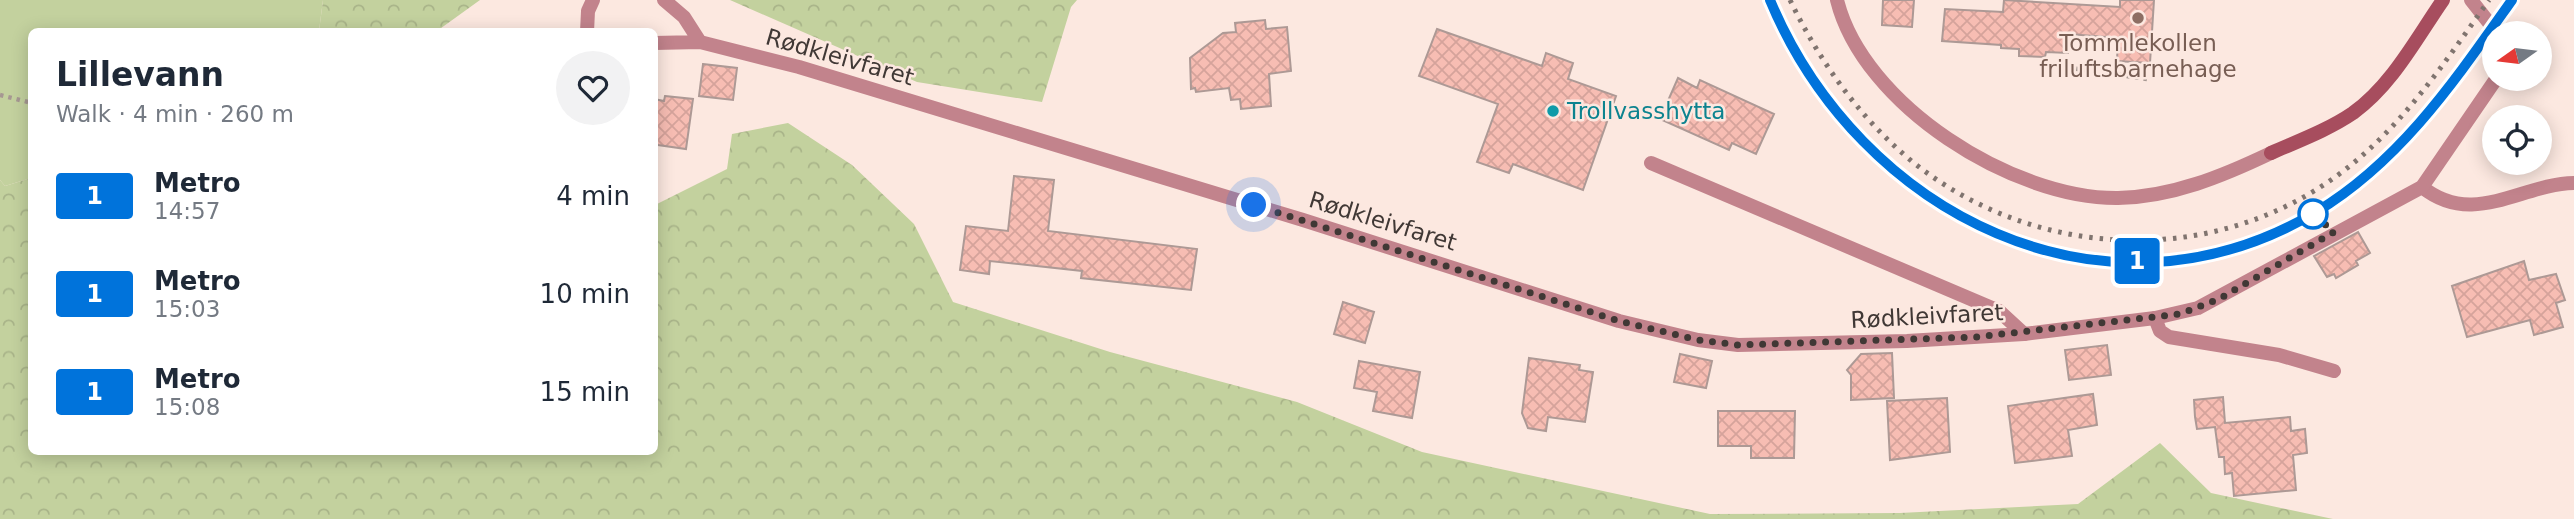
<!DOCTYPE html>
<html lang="en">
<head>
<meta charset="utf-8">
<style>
	:root { --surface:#fff; --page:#f2f2f3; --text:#1f2937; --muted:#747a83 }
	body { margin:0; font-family:"DejaVu Sans",sans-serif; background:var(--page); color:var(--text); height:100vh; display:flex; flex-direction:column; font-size:26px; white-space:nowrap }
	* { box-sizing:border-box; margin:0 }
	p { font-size:23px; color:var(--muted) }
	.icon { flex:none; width:38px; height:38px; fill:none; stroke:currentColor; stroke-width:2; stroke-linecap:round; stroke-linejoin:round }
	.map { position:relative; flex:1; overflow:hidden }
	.details { position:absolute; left:28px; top:28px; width:630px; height:427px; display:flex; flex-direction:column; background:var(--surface); border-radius:10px; box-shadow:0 4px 18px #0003 }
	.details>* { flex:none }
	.badge { padding:0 14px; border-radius:5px; font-size:24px; line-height:46px }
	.needle { width:46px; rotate:256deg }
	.fabs { position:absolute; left:2482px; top:21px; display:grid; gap:14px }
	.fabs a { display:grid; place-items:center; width:70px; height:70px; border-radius:50%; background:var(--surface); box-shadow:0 4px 18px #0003; font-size:35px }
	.you { position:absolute; width:35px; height:35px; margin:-18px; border:5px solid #fff; border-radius:50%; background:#1a73e8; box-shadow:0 0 0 10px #1a73e833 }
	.map>.badge { position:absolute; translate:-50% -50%; box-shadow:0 0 0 4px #fff }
	.round { display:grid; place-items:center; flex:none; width:74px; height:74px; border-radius:37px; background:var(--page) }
	.headline { display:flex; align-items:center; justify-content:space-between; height:119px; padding:0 28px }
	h1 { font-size:33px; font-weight:700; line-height:52px }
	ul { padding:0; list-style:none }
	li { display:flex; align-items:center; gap:21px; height:98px; padding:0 28px }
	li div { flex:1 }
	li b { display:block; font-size:26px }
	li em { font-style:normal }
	li .badge { min-width:77px; font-weight:700; text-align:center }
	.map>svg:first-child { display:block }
</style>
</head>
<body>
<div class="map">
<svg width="2574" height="519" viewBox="0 0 2574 519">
	<defs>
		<pattern id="forest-crowns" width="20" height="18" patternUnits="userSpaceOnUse" patternTransform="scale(1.75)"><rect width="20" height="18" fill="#c3d19e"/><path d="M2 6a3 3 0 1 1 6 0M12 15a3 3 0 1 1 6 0" fill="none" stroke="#a9b489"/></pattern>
		<pattern id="building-cross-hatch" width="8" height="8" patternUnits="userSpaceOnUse" patternTransform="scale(1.75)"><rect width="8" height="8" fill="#f7bdb3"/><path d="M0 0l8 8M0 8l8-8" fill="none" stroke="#d5a39b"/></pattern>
	</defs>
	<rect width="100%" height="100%" fill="#fce8e0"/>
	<path fill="#c3d19e" d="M 0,0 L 323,0 L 319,31 L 32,32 L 31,178 L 5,186 L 0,180 Z"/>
	<path fill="url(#forest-crowns)" d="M 323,0 L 480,0 L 437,31 L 319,31 Z
		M 730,0 L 1077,0 L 1071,7 L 1042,102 L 917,82 Z
		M 788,123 L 852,165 L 914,224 L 953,302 L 1110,352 L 1297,402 L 1422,452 L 1710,514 L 1900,513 L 2078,504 L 2160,443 L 2211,493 L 2333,519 L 0,519 L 0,180 L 5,186 L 31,178 L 32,452 L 654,452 L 655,205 L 727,169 L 732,134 Z"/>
	<path fill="url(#building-cross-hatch)" stroke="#ad9995" stroke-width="2" d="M 1883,0 L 1914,0 L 1912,27 L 1882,25 Z
		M 2004,0 L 2120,7 L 2120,0 L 2154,0 L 2150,63 L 2117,61 L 2118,38 L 2069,34 L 2068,53 L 2046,52 L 2045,57 L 2019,56 L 2019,49 L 2001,48 L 2001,45 L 1942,41 L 1945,9 L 2003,12 Z
		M 1265,20 L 1266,29 L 1287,27 L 1291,71 L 1269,74 L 1271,106 L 1241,109 L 1240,99 L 1231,100 L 1229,88 L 1196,92 L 1195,88 L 1191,89 L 1190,58 L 1223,33 L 1236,32 L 1235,23 Z
		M 1437,29 L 1542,66 L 1546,53 L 1573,63 L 1568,79 L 1616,96 L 1583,190 L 1513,164 L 1509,173 L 1477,162 L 1498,104 L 1419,76 Z
		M 703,64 L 737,68 L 733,100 L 699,96 Z
		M 1678,78 L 1697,88 L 1700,80 L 1774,114 L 1756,154 L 1732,143 L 1729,150 L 1660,119 Z
		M 665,96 L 693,99 L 686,149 L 658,145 L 654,141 L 654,99 L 664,101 Z
		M 1014,176 L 1054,180 L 1048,231 L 1197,249 L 1191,290 L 1081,278 L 1082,271 L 990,261 L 989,274 L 960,270 L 966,226 L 1008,231 Z
		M 2358,232 L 2370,253 L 2356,261 L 2358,265 L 2336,278 L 2334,274 L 2327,277 L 2314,256 Z
		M 2524,261 L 2529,280 L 2556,274 L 2565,300 L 2556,303 L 2563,327 L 2534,335 L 2530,320 L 2467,337 L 2452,286 Z
		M 1343,302 L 1374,312 L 1365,343 L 1334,334 Z
		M 2107,345 L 2111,375 L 2069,380 L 2065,350 Z
		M 1892,353 L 1894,398 L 1851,400 L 1851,375 L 1847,370 L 1861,354 Z
		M 1680,354 L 1712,361 L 1706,388 L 1674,382 Z
		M 1529,358 L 1580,365 L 1579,370 L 1593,372 L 1585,422 L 1548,417 L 1546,431 L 1528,428 L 1522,413 Z
		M 1359,361 L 1420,372 L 1412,418 L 1373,411 L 1377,392 L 1354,388 Z
		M 2093,394 L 2097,425 L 2068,430 L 2072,456 L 2015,463 L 2008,406 Z
		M 2223,397 L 2225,423 L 2290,417 L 2291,431 L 2305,429 L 2307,453 L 2293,455 L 2296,490 L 2234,496 L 2232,473 L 2225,474 L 2224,457 L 2219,457 L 2215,427 L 2197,429 L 2195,417 L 2194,400 Z
		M 1947,398 L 1950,452 L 1890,460 L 1887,401 Z
		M 1718,411 L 1795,411 L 1794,458 L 1751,458 L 1751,446 L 1718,446 Z"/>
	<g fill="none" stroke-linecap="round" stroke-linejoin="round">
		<path stroke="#a69892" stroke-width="4.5" stroke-dasharray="3.5 5" stroke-linecap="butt" d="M 2051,65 L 2147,79
			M 0,95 L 32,103"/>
		<path stroke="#c2838c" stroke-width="14" d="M 1651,163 L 1999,311 L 2024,334
			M 2422,187 C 2473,228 2521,184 2574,183
			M 2155,318 L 2160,331 L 2169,337 L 2279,355 L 2334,371"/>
		<path stroke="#c2838c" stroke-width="14" d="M 664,0 L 684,17 L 700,42
			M 1837,0 C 1863,105 2013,199 2118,198 C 2172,197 2223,176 2271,153
			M 2471,0 L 2497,33
			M 587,32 L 588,11 L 593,0
			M 654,43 L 700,42 L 799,67 L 1303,220 L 1619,321 L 1698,340 L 1738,345 L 1907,341 L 2024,334 L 2155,318 L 2198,308 L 2422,187 L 2496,79"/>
		<path stroke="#a74d5e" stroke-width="14" d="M 2271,153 C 2298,141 2328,130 2353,113 C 2392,85 2416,39 2443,0"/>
		<path stroke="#80746f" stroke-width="5" stroke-dasharray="3.5 7" stroke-linecap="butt" d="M 1770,0 C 1858,214 2104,338 2316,212 C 2401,161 2456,79 2512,0
			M 1790,0 C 1820,62 1860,119 1914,163 C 2037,261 2215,268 2342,172 C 2402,127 2446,61 2489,0"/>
	</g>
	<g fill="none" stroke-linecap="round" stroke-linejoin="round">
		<defs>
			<path id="line" d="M 1770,0 C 1859,214 2104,338 2316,212 C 2401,161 2456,79 2512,0"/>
		</defs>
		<use href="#line" stroke="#fff" stroke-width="16"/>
		<use href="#line" stroke="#0073db" stroke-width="10"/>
		<path stroke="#403835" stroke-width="7" stroke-dasharray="0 12.6" d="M 1254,205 L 1619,321 L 1698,340 L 1738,345 L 1976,337 L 2180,314 L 2219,299 L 2334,232 L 2313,214"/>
	</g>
	<circle fill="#8d6e63" stroke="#fce8e0" stroke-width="2.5" cx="2138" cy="18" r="7"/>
	<circle fill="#0f9aa8" stroke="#fce8e0" stroke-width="2.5" cx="1553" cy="111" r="7"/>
	<circle fill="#fff" stroke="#0073db" stroke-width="3.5" cx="2313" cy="214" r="14"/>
	<g text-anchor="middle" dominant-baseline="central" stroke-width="5" stroke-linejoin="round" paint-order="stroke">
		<g font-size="23" fill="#785e54" stroke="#fce8e0">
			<text x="2138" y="43">Tommlekollen<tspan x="2138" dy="26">friluftsbarnehage</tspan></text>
		</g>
		<g font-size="23" fill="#403835" stroke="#fce8e0">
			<text transform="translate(840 57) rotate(16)">Rødkleivfaret</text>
			<text transform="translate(1383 221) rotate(17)">Rødkleivfaret</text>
			<text transform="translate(1927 316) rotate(-3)">Rødkleivfaret</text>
		</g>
		<g font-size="23" fill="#0d838f" stroke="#fce8e0" text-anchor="start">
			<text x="1567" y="111">Trollvasshytta</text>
		</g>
	</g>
</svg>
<div class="fabs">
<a><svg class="needle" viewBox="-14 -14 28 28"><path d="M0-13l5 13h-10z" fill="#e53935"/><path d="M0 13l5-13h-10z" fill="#747a83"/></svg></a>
<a><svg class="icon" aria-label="locate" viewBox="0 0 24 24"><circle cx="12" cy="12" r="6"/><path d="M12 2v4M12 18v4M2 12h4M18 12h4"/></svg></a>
</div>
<div class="you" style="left:1254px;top:205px"></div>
<b class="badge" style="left:2137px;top:261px;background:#0073db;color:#fff">1</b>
<section class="details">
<div class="headline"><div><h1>Lillevann</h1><p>Walk · 4 min · 260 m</p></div><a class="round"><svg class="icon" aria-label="heart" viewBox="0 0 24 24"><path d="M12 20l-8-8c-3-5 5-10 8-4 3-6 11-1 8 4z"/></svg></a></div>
<ul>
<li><span class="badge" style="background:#0073db;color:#fff">1</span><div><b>Metro</b><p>14:57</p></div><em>4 min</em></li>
<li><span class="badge" style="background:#0073db;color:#fff">1</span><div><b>Metro</b><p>15:03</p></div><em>10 min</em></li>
<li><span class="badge" style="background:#0073db;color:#fff">1</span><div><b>Metro</b><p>15:08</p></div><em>15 min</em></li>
</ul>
</section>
</div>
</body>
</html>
